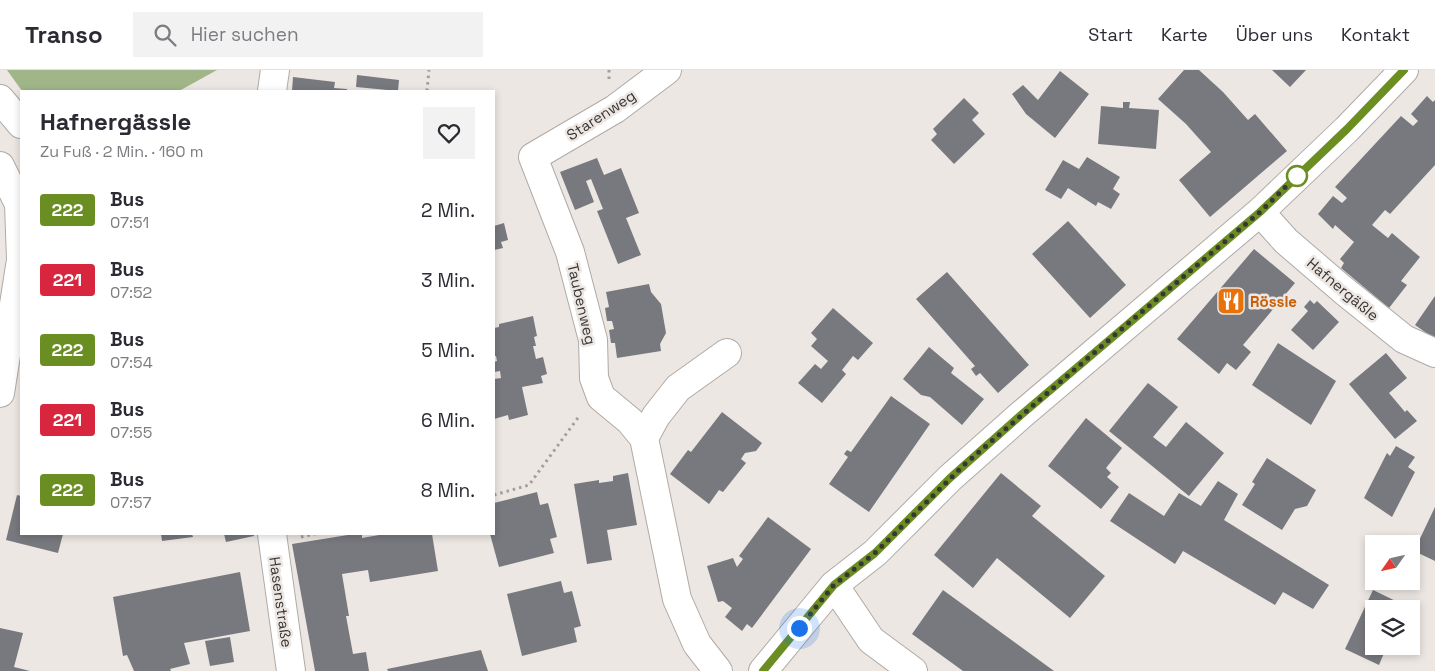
<!DOCTYPE html>
<html lang="de">
<head>
<meta charset="utf-8">
<style>
	:root { --surface:#fff; --page:#f2f2f3; --text:#2b2b33; --muted:#7c7c81; --line:#e1e1e2 }
	body { margin:0; font-family:"Space Grotesk",sans-serif; background:var(--page); color:var(--text); height:100vh; display:flex; flex-direction:column; font-size:19px; white-space:nowrap }
	* { box-sizing:border-box; margin:0 }
	p { font-size:16px; color:var(--muted) }
	.icon { flex:none; width:28px; height:28px; fill:none; stroke:currentColor; stroke-width:2; stroke-linecap:round; stroke-linejoin:round }
	.map { position:relative; flex:1; overflow:hidden }
	.sheet { position:absolute; left:20px; top:20px; width:475px; height:445px; display:flex; flex-direction:column; background:var(--surface); border-radius:0px; box-shadow:0 2px 8px #0003 }
	.sheet>* { flex:none }
	.badge { padding:0 10px; border-radius:4px; font-size:18px; line-height:32px }
	.needle { width:32px; rotate:236deg }
	.tools { position:absolute; left:1365px; top:465px; display:grid; gap:10px }
	.tools a { display:grid; place-items:center; width:55px; height:55px; border-radius:0px; background:var(--surface); box-shadow:0 2px 8px #0003; font-size:25px }
	.you { position:absolute; width:25px; height:25px; margin:-12px; border:4px solid #fff; border-radius:50%; background:#1a73e8; box-shadow:0 0 0 8px #1a73e833 }
	.map>.badge { position:absolute; translate:-50% -50%; box-shadow:0 0 0 2px #fff }
	.round { display:grid; place-items:center; flex:none; width:52px; height:52px; border-radius:0px; background:var(--page) }
	.headline { display:flex; align-items:center; justify-content:space-between; height:85px; padding:0 20px }
	h1 { font-size:24px; font-weight:800; line-height:38px }
	ul { padding:0; list-style:none }
	li { display:flex; align-items:center; gap:15px; height:70px; padding:0 20px }
	li div { flex:1 }
	li b { display:block; font-size:19px }
	li em { font-style:normal }
	li .badge { min-width:55px; font-weight:700; text-align:center }
	header { display:flex; align-items:center; gap:30px; box-sizing:border-box; height:70px; padding:0 25px; background:var(--surface); border-bottom:1px solid var(--line) }
	header strong { font-size:24px }
	nav { display:flex; gap:28px; margin-inline-start:auto; font-size:18px }
	.search { width:350px; height:45px; background:var(--page); display:flex; align-items:center; gap:12px; box-sizing:border-box; padding:0 18px; border-radius:0px; color:var(--muted); font-size:19px }
	.map>svg:first-child { display:block }
</style>
</head>
<body>
<header>
<strong>Transo</strong>
<div class="search"><svg class="icon" aria-label="search" viewBox="0 0 24 24"><circle cx="10" cy="10" r="6"/><path d="M15 15l6 6"/></svg>Hier suchen</div>
<nav><a>Start</a><a>Karte</a><a>Über uns</a><a>Kontakt</a></nav>
</header>
<div class="map">
<svg width="1435" height="601" viewBox="0 0 1435 601">
	<rect width="100%" height="100%" fill="#ede7e3"/>
	<path fill="#a0b588" d="M 7,0 L 217,0 L 179,21 L 22,21 Z"/>
	<path fill="#78797e" d="M 1184,0 L 1199,0 L 1223,22 L 1248,50 L 1255,44 L 1287,81 L 1210,147 L 1179,110 L 1211,82 L 1186,54 L 1158,29 Z
		M 1272,0 L 1306,0 L 1290,17 Z
		M 1060,1 L 1089,24 L 1055,68 L 1026,44 L 1012,24 L 1023,15 L 1038,30 Z
		M 357,5 L 399,10 L 398,21 L 356,17 Z
		M 293,7 L 335,12 L 334,18 L 347,19 L 347,21 L 292,21 Z
		M 1427,26 L 1433,32 L 1435,30 L 1435,95 L 1390,144 L 1385,140 L 1372,155 L 1388,168 L 1392,163 L 1420,187 L 1401,211 L 1407,215 L 1389,238 L 1341,198 L 1344,193 L 1340,189 L 1354,172 L 1335,155 L 1333,159 L 1318,144 L 1333,126 L 1342,133 L 1347,128 L 1335,117 L 1401,46 L 1413,56 L 1418,51 L 1411,44 Z
		M 964,28 L 979,43 L 972,50 L 985,64 L 954,94 L 931,70 L 937,64 L 933,59 Z
		M 1123,32 L 1130,32 L 1129,38 L 1159,40 L 1156,79 L 1098,74 L 1101,36 L 1123,38 Z
		M 1087,87 L 1120,107 L 1113,119 L 1120,124 L 1111,139 L 1098,132 L 1096,136 L 1068,118 L 1061,129 L 1045,120 L 1063,90 L 1079,99 Z
		M 597,88 L 604,105 L 621,98 L 639,143 L 626,148 L 641,185 L 618,194 L 597,141 L 603,139 L 591,109 L 586,111 L 594,132 L 575,140 L 560,102 Z
		M 1068,151 L 1126,215 L 1090,248 L 1032,184 Z
		M 504,153 L 508,170 L 501,172 L 503,178 L 494,180 L 494,156 Z
		M 1254,179 L 1295,213 L 1243,275 L 1251,282 L 1236,300 L 1227,293 L 1219,304 L 1177,269 Z
		M 947,202 L 1029,295 L 998,323 L 980,303 L 976,306 L 971,299 L 975,296 L 916,229 Z
		M 649,214 L 651,222 L 661,234 L 666,263 L 660,274 L 661,281 L 617,288 L 615,273 L 611,273 L 609,260 L 614,259 L 612,251 L 607,251 L 605,238 L 609,237 L 606,222 Z
		M 1435,226 L 1435,269 L 1415,255 Z
		M 1310,230 L 1314,234 L 1317,231 L 1339,252 L 1313,280 L 1291,260 L 1308,241 L 1304,237 Z
		M 833,238 L 873,273 L 858,290 L 853,286 L 842,300 L 846,304 L 822,333 L 798,313 L 815,294 L 821,299 L 828,291 L 811,276 L 817,269 L 811,263 Z
		M 533,246 L 537,266 L 534,267 L 536,276 L 533,276 L 536,289 L 543,287 L 547,304 L 541,306 L 543,313 L 522,317 L 528,345 L 509,350 L 508,345 L 494,349 L 494,309 L 501,308 L 500,301 L 494,302 L 494,292 L 497,291 L 496,286 L 494,286 L 494,258 L 499,257 L 499,254 Z
		M 1278,273 L 1336,311 L 1311,355 L 1252,315 Z
		M 929,277 L 954,298 L 951,303 L 984,329 L 962,355 L 930,327 L 921,325 L 903,309 Z
		M 1386,283 L 1407,308 L 1389,323 L 1405,342 L 1407,340 L 1417,351 L 1395,369 L 1349,314 Z
		M 1148,313 L 1178,337 L 1153,367 L 1166,377 L 1186,352 L 1224,383 L 1189,426 L 1109,361 Z
		M 891,326 L 930,354 L 869,442 L 829,414 L 848,387 L 844,384 L 847,380 L 851,382 Z
		M 722,342 L 762,373 L 756,381 L 745,383 L 741,389 L 746,393 L 723,422 L 719,420 L 709,434 L 670,404 L 688,380 L 691,382 Z
		M 1086,348 L 1122,378 L 1106,398 L 1111,403 L 1107,407 L 1119,417 L 1101,439 L 1048,396 Z
		M 1396,376 L 1415,387 L 1408,397 L 1415,402 L 1392,447 L 1364,428 L 1387,383 L 1390,386 Z
		M 1267,388 L 1316,420 L 1307,436 L 1295,439 L 1282,460 L 1242,435 L 1255,414 L 1252,412 Z
		M 628,403 L 637,455 L 607,460 L 612,490 L 587,494 L 574,414 L 599,410 L 599,413 L 613,411 L 613,406 Z
		M 1001,403 L 1041,436 L 1032,446 L 1105,506 L 1070,548 L 997,488 L 973,518 L 934,485 Z
		M 1218,411 L 1238,424 L 1224,450 L 1329,515 L 1313,539 L 1283,522 L 1275,535 L 1183,481 L 1175,494 L 1110,451 L 1129,423 L 1164,446 L 1179,423 L 1201,436 Z
		M 537,422 L 540,435 L 548,433 L 557,467 L 550,469 L 554,483 L 499,497 L 490,464 L 494,464 L 494,433 Z
		M 17,425 L 21,426 L 21,464 L 63,464 L 58,483 L 6,470 Z
		M 1435,437 L 1435,491 L 1414,481 Z
		M 768,447 L 811,479 L 752,558 L 747,554 L 742,561 L 725,547 L 732,538 L 723,531 L 718,532 L 707,496 L 733,488 L 737,497 L 743,489 L 739,486 Z
		M 161,464 L 192,464 L 193,467 L 162,471 Z
		M 224,464 L 254,464 L 254,466 L 226,472 Z
		M 354,464 L 362,464 L 362,468 L 385,464 L 432,464 L 438,501 L 370,512 L 368,500 L 342,504 L 349,546 L 346,546 L 353,584 L 366,582 L 369,601 L 315,601 L 292,474 Z
		M 240,502 L 250,561 L 184,573 L 190,594 L 170,599 L 171,601 L 134,601 L 127,585 L 123,586 L 113,527 Z
		M 561,511 L 564,523 L 572,521 L 581,556 L 574,558 L 577,572 L 522,586 L 507,524 Z
		M 943,520 L 1054,601 L 963,601 L 912,564 Z
		M 1373,520 L 1406,536 L 1405,539 L 1374,539 L 1374,576 L 1387,576 L 1379,595 L 1345,579 Z
		M 0,558 L 23,563 L 14,597 L 30,601 L 0,601 Z
		M 230,567 L 234,592 L 210,596 L 205,571 Z
		M 481,580 L 488,601 L 388,601 L 387,599 Z"/>
	<g fill="none" stroke-linecap="round" stroke-linejoin="round">
		<defs>
			<path id="minor" d="M 667,0 L 615,39 L 533,87 L 570,182 L 593,270 L 594,308 L 601,327 L 630,351 L 644,368 L 677,529 L 697,574 L 718,601
				M 272,21 L 275,0
				M 0,29 L 21,54
				M 0,96 L 19,134 L 21,190 L 0,323
				M 1260,142 L 1286,171 L 1343,220 L 1404,269 L 1435,283
				M 644,368 L 656,346 L 678,318 L 727,283
				M 272,464 L 291,601
				M 834,515 L 871,570 L 913,601
				M 763,601 L 834,515 L 875,483 L 950,408 L 1021,345 L 1260,142 L 1347,59 L 1404,0"/>
		</defs>
		<use href="#minor" stroke="#b0aaa6" stroke-width="30"/>
		<path stroke="#a39e9b" stroke-width="3" stroke-dasharray="2.5 4" stroke-linecap="butt" d="M 609,0 L 609,9
			M 427,21 L 429,0
			M 494,425 L 529,415 L 580,345
			M 301,467 L 315,464"/>
		<use href="#minor" stroke="#fff" stroke-width="28"/>
	</g>
	<g fill="none" stroke-linecap="round" stroke-linejoin="round">
		<defs>
			<path id="line" d="M 763,601 L 834,515 L 875,483 L 950,408 L 1021,345 L 1260,142 L 1347,59 L 1404,0"/>
		</defs>
		<use href="#line" stroke="#fff" stroke-width="11"/>
		<use href="#line" stroke="#6b8e23" stroke-width="8"/>
		<path stroke="#393635" stroke-width="5" stroke-dasharray="0 9" d="M 799,558 L 834,515 L 875,483 L 964,395 L 1117,263 L 1260,142 L 1297,106"/>
	</g>
	<defs>
		<symbol id="restaurant-square" viewBox="-11 -11 22 22"><rect x="-9" y="-9" width="18" height="18" rx="4" fill="#e8710a" stroke="#ede7e3"/><path d="M-5-6h1v4h1v-4h1v4h1v-4h1v5L-1.5 .5V6h-2V.5L-5-1ZM5-6V6H3V1.5H1.5Q1.5-4 5-6Z" fill="#fff"/></symbol>
	</defs>
	<g fill-rule="evenodd">
		<use href="#restaurant-square" x="1215" y="215" width="32" height="32"/>
	</g>
	<circle fill="#fff" stroke="#6b8e23" stroke-width="2.5" cx="1297" cy="106" r="10"/>
	<g text-anchor="middle" dominant-baseline="central" stroke-width="5" stroke-linejoin="round" paint-order="stroke">
		<g font-size="15" fill="#393635" stroke="#ede7e3">
			<text transform="translate(601 45) rotate(-33)">Starenweg</text>
			<text transform="translate(1343 219) rotate(40)">Hafnergäßle</text>
			<text transform="translate(582 234) rotate(77)">Taubenweg</text>
			<text transform="translate(281 532) rotate(82)">Hasenstraße</text>
		</g>
		<g font-size="15" font-weight="bold" fill="#c56008" stroke="#ede7e3" text-anchor="start">
			<text x="1250" y="231">Rössle</text>
		</g>
	</g>
</svg>
<div class="tools">
<a><svg class="needle" viewBox="-14 -14 28 28"><path d="M0-13l5 13h-10z" fill="#e53935"/><path d="M0 13l5-13h-10z" fill="#7c7c81"/></svg></a>
<a><svg class="icon" aria-label="layers" viewBox="0 0 24 24"><path d="M12 4l9 5-9 5-9-5zM3 14l9 5 9-5"/></svg></a>
</div>
<div class="you" style="left:799px;top:558px"></div>
<section class="sheet">
<div class="headline"><div><h1>Hafnergässle</h1><p>Zu Fuß · 2 Min. · 160 m</p></div><a class="round"><svg class="icon" aria-label="heart" viewBox="0 0 24 24"><path d="M12 20l-8-8c-3-5 5-10 8-4 3-6 11-1 8 4z"/></svg></a></div>
<ul>
<li><span class="badge" style="background:#6b8e23;color:#fff">222</span><div><b>Bus</b><p>07:51</p></div><em>2 Min.</em></li>
<li><span class="badge" style="background:#d7263d;color:#fff">221</span><div><b>Bus</b><p>07:52</p></div><em>3 Min.</em></li>
<li><span class="badge" style="background:#6b8e23;color:#fff">222</span><div><b>Bus</b><p>07:54</p></div><em>5 Min.</em></li>
<li><span class="badge" style="background:#d7263d;color:#fff">221</span><div><b>Bus</b><p>07:55</p></div><em>6 Min.</em></li>
<li><span class="badge" style="background:#6b8e23;color:#fff">222</span><div><b>Bus</b><p>07:57</p></div><em>8 Min.</em></li>
</ul>
</section>
</div>
</body>
</html>
